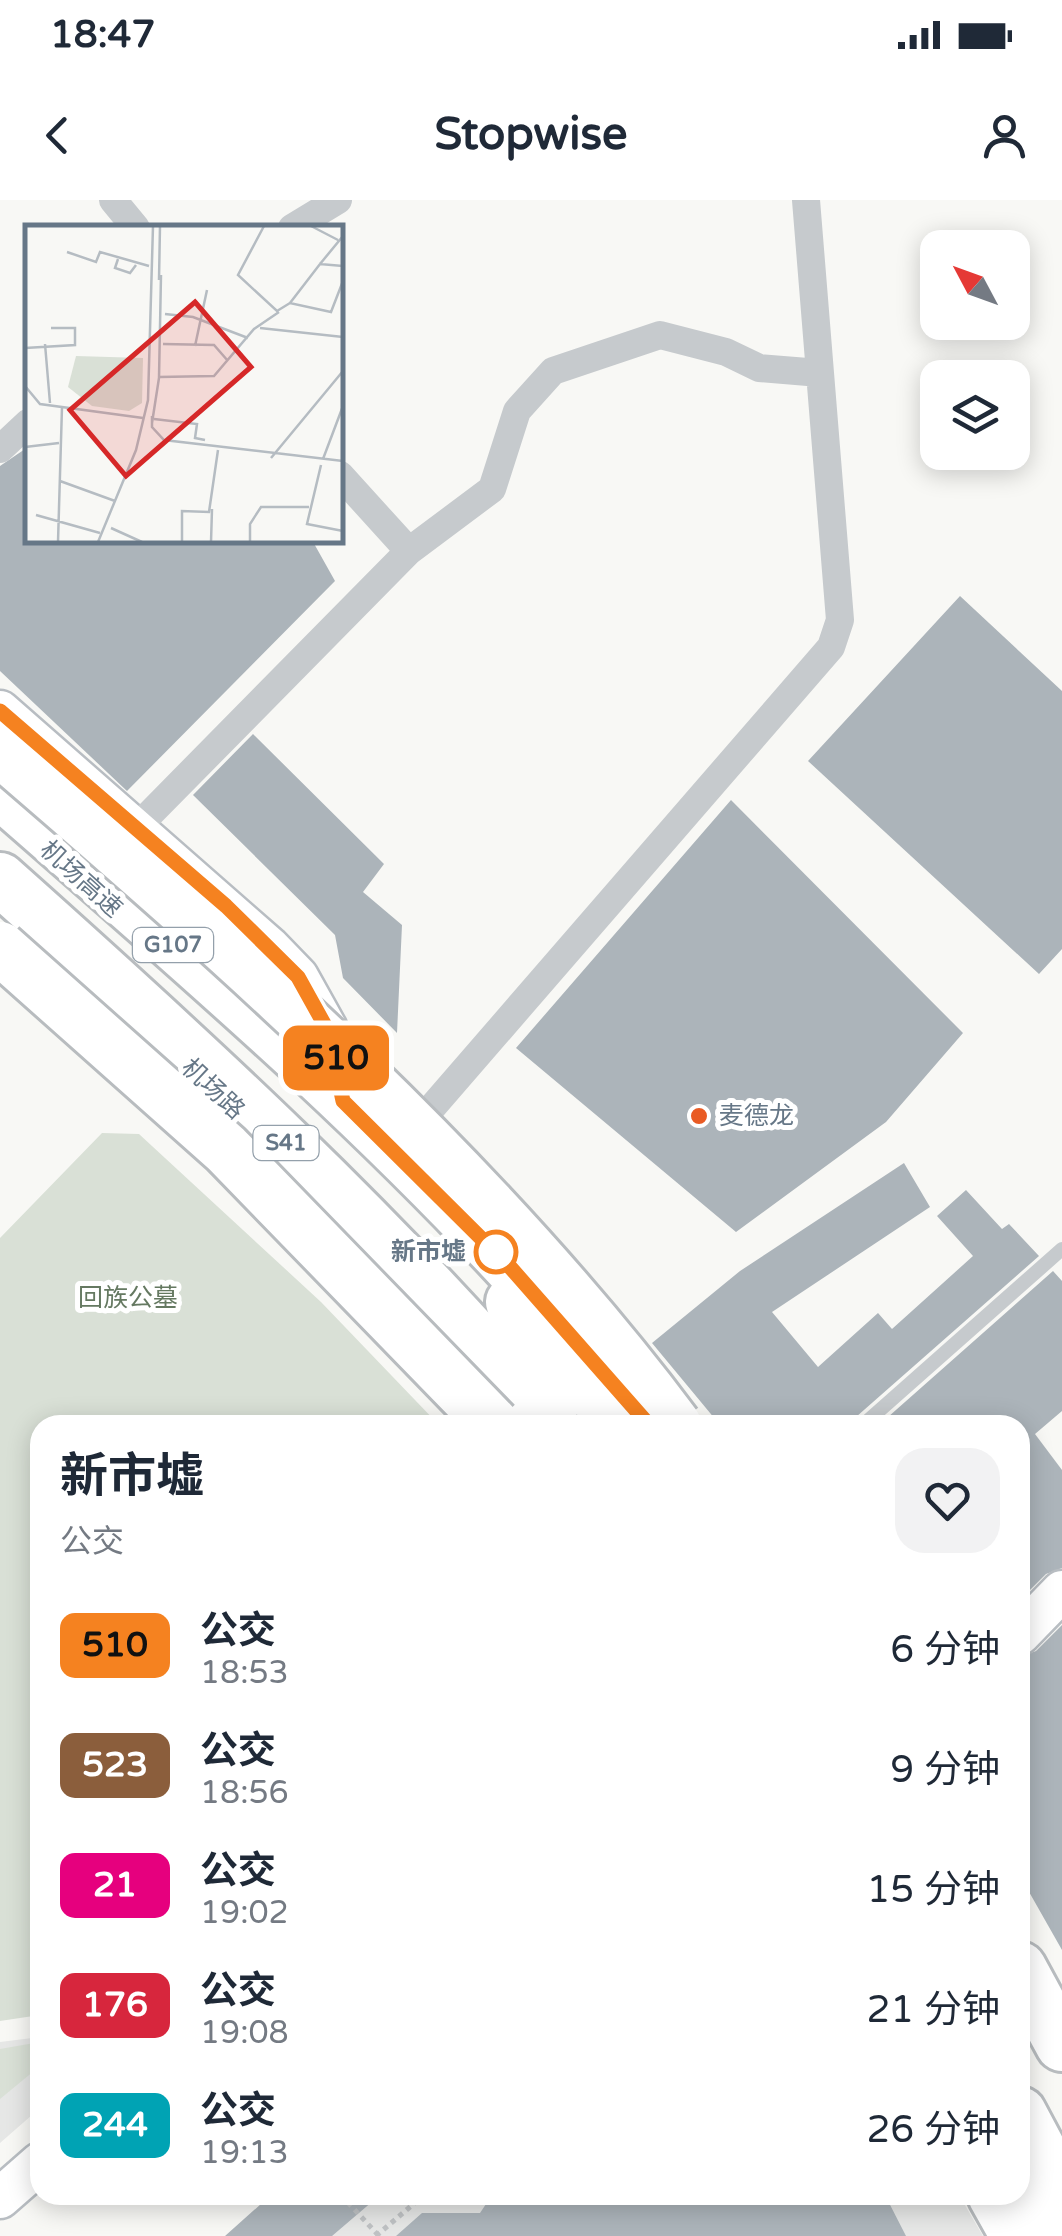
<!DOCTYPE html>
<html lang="zh">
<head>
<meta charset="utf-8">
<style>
	:root { --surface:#fff; --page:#f2f2f3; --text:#1f2937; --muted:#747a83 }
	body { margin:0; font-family:"Varela Round","Noto Sans SC",sans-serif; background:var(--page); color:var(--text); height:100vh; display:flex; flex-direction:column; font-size:38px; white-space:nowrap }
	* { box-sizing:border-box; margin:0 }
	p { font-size:32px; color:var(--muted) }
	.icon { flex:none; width:55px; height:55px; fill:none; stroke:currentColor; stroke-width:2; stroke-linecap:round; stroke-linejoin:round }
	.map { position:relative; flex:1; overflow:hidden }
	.details { position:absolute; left:30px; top:1215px; width:1000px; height:790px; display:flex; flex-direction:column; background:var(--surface); border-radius:30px; box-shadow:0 5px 25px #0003 }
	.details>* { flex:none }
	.badge { padding:0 20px; border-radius:15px; font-size:35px; line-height:65px }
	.needle { width:65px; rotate:311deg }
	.controls { position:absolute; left:920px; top:30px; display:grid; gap:20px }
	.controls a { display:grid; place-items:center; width:110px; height:110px; border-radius:20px; background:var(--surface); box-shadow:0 5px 25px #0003; font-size:50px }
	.map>.badge { position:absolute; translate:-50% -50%; box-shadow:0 0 0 5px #fff }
	.round { display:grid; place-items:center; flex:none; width:105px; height:105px; border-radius:30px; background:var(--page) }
	.overview { display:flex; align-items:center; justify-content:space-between; height:170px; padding:0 30px }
	h1 { font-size:48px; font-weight:700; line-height:75px }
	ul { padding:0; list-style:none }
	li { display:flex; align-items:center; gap:30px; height:120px; padding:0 30px }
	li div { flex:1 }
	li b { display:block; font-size:38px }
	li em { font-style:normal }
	li .badge { min-width:110px; font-weight:700; text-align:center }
	.status { display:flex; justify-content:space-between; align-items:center; height:70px; padding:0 50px; background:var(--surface); direction:ltr }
	.status svg { height:28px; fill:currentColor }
	header { display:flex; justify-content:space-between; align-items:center; height:130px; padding:0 30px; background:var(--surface); font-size:45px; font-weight:700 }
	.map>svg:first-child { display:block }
</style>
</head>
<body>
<div class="status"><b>18:47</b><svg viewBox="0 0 49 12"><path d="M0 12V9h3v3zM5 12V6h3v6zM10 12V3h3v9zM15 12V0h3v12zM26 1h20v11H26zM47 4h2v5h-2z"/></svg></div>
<header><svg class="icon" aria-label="back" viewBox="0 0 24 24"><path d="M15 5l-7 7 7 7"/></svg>Stopwise<svg class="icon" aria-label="person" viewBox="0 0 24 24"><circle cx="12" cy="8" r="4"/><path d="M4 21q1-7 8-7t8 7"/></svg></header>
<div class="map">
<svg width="1062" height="2036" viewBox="0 0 1062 2036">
	<rect width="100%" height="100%" fill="#f8f8f5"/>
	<path fill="#e6e7e6" d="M 40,1837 L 40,1908 L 0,1943 L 0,1842 Z
		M 274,1995 L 959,1995 L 983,2036 L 227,2036 Z"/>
	<path fill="#d9e0d6" d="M 102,933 L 139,934 L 321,1102 L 439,1225 L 40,1225 L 40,1815 L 0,1821 L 0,1038 Z
		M 40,1842 L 40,1866 L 0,1899 L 0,1849 Z"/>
	<path fill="#acb4ba" d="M 28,247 L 28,340 L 312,340 L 335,381 L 127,591 L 0,471 L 0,266 Z
		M 960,396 L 1062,491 L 1062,749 L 1039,774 L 808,561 Z
		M 253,534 L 384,664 L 363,692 L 402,725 L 397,833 L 343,778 L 335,735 L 193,595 Z
		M 731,600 L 963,833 L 886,922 L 736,1032 L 516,848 Z
		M 904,963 L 930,1007 L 772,1112 L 818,1167 L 878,1113 L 892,1129 L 973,1056 L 937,1016 L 966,990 L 1002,1029 L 1009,1024 L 1039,1056 L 856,1217 L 853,1225 L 720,1225 L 652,1143 L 740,1071 Z
		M 1053,1071 L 1062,1081 L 1062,1211 L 1035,1234 L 1062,1270 L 1062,1368 L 1046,1374 L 1020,1400 L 1020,1225 L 879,1225 Z
		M 1062,1425 L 1062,1750 L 1020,1676 L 1020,1457 L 1036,1451 Z
		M 271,1995 L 380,1995 L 332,2036 L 225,2036 Z
		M 492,1995 L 885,1995 L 906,2036 L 396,2036 L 422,2013 L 480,2013 Z"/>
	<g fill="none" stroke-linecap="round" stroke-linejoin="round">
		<defs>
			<path id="secondary" d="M 0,511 L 269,747 L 298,777 L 327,829
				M 1020,1434 L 1062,1391
				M 0,1998 L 40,1963"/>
			<path id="highway" d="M 0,592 C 192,760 389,928 558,1120
				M 0,679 C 194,852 385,1027 553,1225
				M 512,1102 L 621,1225
				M 1020,1768 L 1062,1845
				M 1020,1913 L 1062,1992
				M 1021,1965 L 1058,2036
				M 994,1995 L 1017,2036"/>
		</defs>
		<use href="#secondary" stroke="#b8bdc2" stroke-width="45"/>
		<use href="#highway" stroke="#b8bcbf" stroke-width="58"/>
		<path stroke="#bfc2c4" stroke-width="5" stroke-dasharray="5 5" stroke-linecap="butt" d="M 376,2036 L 424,1995"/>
		<path stroke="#c6cacd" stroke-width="14" d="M 863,1225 L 1062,1049"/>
		<path stroke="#c6cacd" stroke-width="28" d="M 113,0 L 136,28
			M 292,28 L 338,0
			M 0,249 L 28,223
			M 340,275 L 409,351
			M 136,628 L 409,351 L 492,289 L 517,211 L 553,171 L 660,135 L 726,152 L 759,168 L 820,173
			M 409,934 L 831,447 L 840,420 L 806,0"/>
		<use href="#secondary" stroke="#fff" stroke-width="40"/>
		<use href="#highway" stroke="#fff" stroke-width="52"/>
		<defs>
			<path id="highway-bridge" d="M 0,550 C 236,753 488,975 675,1225
				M 0,748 L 226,949 L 494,1225"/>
		</defs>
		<use href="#highway-bridge" stroke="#b8bcbf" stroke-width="58" stroke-linecap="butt"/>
		<path stroke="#bfc2c4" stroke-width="5" stroke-dasharray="5 5" stroke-linecap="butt" d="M 341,1995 L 379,2036"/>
		<use href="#highway-bridge" stroke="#fff" stroke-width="52"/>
	</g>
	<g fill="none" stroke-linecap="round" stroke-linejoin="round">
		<defs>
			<path id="line" d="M 0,511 L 226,706 L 298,777 L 328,831 L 343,901 L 510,1067 L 649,1225"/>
		</defs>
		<use href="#line" stroke="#fff" stroke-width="22"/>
		<use href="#line" stroke="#f58220" stroke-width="15"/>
	</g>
	<circle fill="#e95b24" stroke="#fff" stroke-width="4" cx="699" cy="916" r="10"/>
	<circle fill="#fff" stroke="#f58220" stroke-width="5" cx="496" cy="1052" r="20"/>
	<g text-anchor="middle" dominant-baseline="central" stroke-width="10" stroke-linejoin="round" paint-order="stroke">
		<g fill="#fff" stroke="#94a0ab" stroke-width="2.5">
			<rect x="133" y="728" width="80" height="34" rx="8"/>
			<rect x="253.5" y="926" width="65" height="34" rx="8"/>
		</g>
		<g font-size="22" font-weight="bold" fill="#667787">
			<text x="173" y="745">G107</text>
			<text x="286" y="943">S41</text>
		</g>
		<g font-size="25" fill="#667787" stroke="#fff">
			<text transform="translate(81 679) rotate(42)">机场高速</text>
			<text transform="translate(213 889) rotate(43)">机场路</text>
		</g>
		<g font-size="25" fill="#667787" stroke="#fff" text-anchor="start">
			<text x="719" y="916">麦德龙</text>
		</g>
		<g font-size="25" font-weight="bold" fill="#667787" stroke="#fff" text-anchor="end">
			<text x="466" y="1052">新市墟</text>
		</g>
		<g font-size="25" fill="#657961" stroke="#fff">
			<text x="128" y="1098">回族公墓</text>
		</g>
	</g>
	<g transform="translate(25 25)">
		<rect width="318" height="318" fill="#f8f8f5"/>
		<path d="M 51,131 L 118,133 L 117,178 L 104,186 L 67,181 L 43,162 Z" fill="#d9e0d6"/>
		<path fill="none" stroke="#b5bcc2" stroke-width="2.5" d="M 239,1 L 213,50 L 252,86 L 265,78 L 306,87 L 318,56M 286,1 L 313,15M 42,27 L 71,37 L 75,27 L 124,41M 93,34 L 90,43 L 105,48 L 111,40M 295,39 L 318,11M 134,55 L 135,1M 265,78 L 295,39 L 318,41M 140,89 L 168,92 L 223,113M 235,103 L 318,112M 20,119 L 25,178M 138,119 L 189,120 L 203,136M 170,121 L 182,65M 0,123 L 50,120 L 50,103 L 26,103M 134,152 L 189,151 L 229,104 L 254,87M 0,161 L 15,179 L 118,193M 127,191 L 127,202 L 139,215 L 318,236M 129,194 L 172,199 L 170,213 L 180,215M 127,198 L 134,153 L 136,50M 0,222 L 34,218M 246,233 L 318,146M 298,234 L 318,181M 296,240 L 282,299 L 318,306M 35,256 L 90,276M 11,290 L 75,308M 86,303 L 117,317M 33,317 L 37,182M 73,317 L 111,225 L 123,175 L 128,1M 157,317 L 157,286 L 184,287 L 193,225M 186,317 L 187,284M 225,317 L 225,299 L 236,282 L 284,282"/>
		<path fill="#d62828" fill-opacity="0.15" stroke="#d62828" stroke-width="5" d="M 170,77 L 226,142 L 101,251 L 45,185 Z"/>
		<rect width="318" height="318" fill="none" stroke="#667787" stroke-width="5"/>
	</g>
</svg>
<div class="controls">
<a><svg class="needle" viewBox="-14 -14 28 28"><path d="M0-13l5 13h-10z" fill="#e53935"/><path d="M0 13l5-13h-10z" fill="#747a83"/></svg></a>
<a><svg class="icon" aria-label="layers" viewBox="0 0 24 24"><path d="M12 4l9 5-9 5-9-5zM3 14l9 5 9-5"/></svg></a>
</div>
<b class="badge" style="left:336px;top:858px;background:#f58220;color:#111">510</b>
<section class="details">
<div class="overview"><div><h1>新市墟</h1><p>公交</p></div><a class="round"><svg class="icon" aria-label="heart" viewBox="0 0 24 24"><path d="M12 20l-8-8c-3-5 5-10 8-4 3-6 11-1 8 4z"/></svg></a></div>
<ul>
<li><span class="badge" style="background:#f58220;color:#111">510</span><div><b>公交</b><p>18:53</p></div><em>6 分钟</em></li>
<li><span class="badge" style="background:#8b5e3c;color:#fff">523</span><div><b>公交</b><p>18:56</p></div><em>9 分钟</em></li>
<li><span class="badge" style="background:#e6007e;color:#fff">21</span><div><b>公交</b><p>19:02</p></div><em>15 分钟</em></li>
<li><span class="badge" style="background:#d7263d;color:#fff">176</span><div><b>公交</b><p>19:08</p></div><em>21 分钟</em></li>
<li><span class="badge" style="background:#00a3b4;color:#fff">244</span><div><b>公交</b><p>19:13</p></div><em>26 分钟</em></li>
</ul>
</section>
</div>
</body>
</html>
